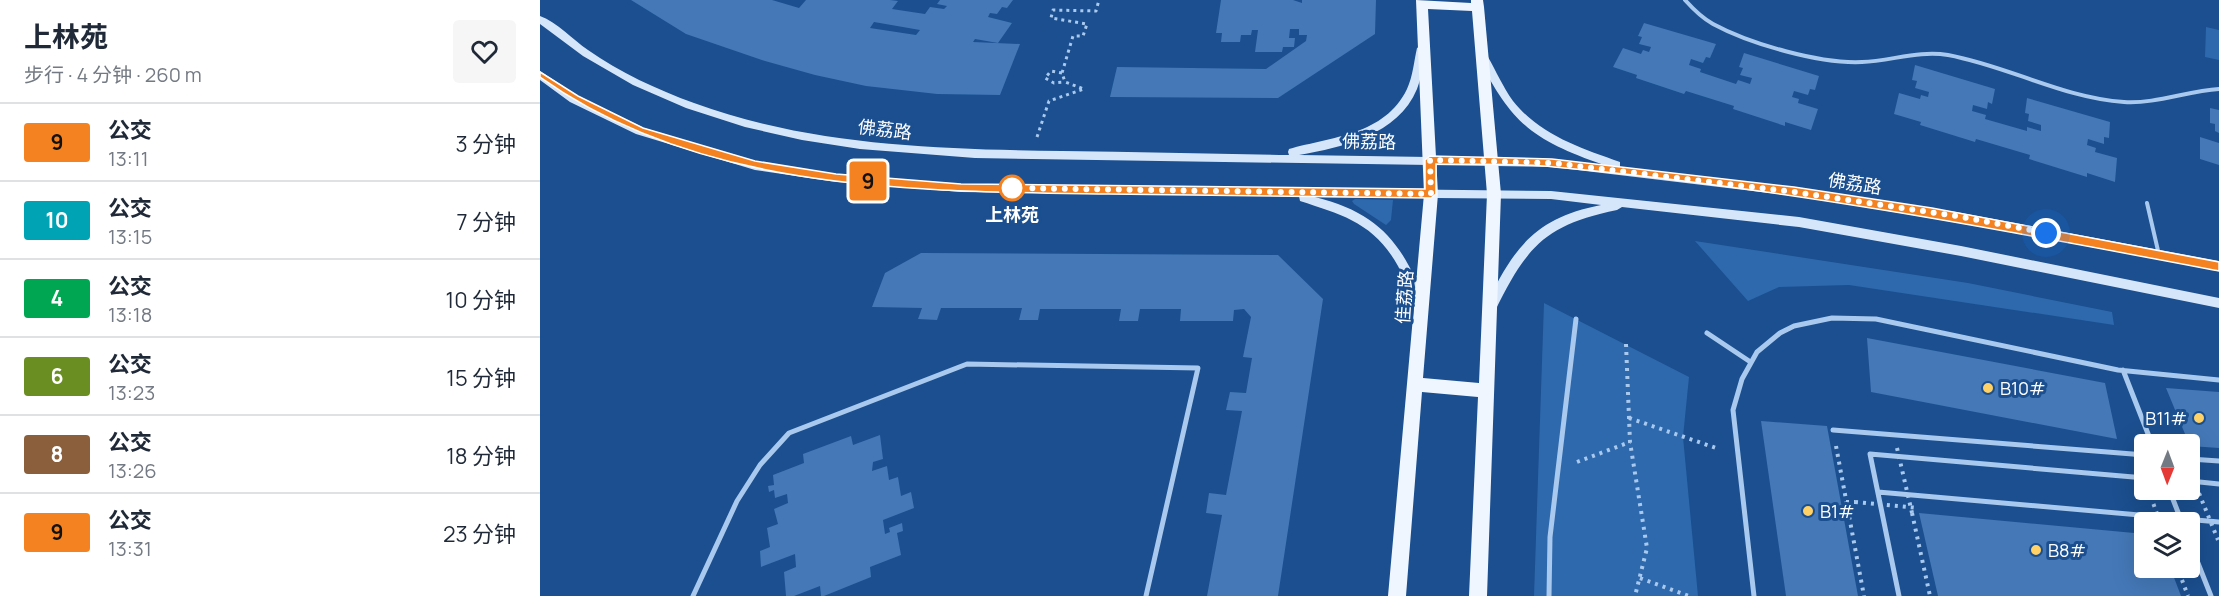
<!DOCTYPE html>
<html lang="zh">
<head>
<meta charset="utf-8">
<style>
	:root { --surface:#fff; --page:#f6f6f7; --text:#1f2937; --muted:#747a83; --line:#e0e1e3 }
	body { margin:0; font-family:Manrope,"Noto Sans SC",sans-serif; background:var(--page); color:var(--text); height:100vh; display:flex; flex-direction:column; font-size:22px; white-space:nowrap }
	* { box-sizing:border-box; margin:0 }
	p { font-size:20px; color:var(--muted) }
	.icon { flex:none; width:33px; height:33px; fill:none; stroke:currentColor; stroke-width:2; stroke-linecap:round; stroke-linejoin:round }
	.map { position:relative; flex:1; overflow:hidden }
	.panel { display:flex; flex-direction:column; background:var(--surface); width:540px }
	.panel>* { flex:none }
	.badge { padding:0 12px; border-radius:4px; font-size:21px; line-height:39px }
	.needle { width:39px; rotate:181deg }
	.controls { position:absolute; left:1594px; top:434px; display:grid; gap:12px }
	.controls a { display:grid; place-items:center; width:66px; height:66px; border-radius:6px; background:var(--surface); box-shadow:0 6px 24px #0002; font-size:30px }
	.you { position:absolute; width:30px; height:30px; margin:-15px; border:4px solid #fff; border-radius:50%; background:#1a73e8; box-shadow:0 0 0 9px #1a73e833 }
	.map>.badge { position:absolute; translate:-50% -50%; box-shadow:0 0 0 3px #fff }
	.round { display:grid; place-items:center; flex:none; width:63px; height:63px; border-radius:6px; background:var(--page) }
	.overview { display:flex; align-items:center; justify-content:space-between; height:102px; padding:0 24px }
	h1 { font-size:28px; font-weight:700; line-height:45px }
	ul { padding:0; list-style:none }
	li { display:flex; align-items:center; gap:18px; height:78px; padding:0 24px; border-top:2px solid var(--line) }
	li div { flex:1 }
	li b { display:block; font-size:22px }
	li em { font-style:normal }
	li .badge { min-width:66px; font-weight:700; text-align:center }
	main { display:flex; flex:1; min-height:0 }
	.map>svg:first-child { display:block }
</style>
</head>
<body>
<main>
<section class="panel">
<div class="overview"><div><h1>上林苑</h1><p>步行 · 4 分钟 · 260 m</p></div><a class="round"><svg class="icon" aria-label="heart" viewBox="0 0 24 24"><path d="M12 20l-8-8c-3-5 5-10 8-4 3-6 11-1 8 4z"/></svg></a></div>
<ul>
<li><span class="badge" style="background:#f58220;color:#111">9</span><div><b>公交</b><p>13:11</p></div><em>3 分钟</em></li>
<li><span class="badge" style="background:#00a3b4;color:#fff">10</span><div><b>公交</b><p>13:15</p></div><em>7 分钟</em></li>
<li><span class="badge" style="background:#00a651;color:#fff">4</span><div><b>公交</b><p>13:18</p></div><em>10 分钟</em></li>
<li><span class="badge" style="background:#6b8e23;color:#fff">6</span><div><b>公交</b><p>13:23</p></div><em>15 分钟</em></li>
<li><span class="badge" style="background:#8b5e3c;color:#fff">8</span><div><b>公交</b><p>13:26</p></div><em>18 分钟</em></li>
<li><span class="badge" style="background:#f58220;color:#111">9</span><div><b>公交</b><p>13:31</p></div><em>23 分钟</em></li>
</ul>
</section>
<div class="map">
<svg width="1679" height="596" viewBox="0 0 1679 596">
	<rect width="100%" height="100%" fill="#1b4f8f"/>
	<path fill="#2e69ad" d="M 1666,27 L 1679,30 L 1679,60 L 1665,57 Z
		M 815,199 L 853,200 L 851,220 L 846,225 L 814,204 L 812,201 Z
		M 1155,241 L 1428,283 L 1572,312 L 1574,325 L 1309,285 L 1239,287 L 1208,301 Z
		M 1004,303 L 1149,377 L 1143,437 L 1158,596 L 994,596 Z"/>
	<path fill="#4478b7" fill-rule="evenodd" d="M 91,0 L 232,0 L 259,8 L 266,0 L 350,0 L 358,1 L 352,9 L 385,14 L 390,7 L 404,9 L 407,6 L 397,4 L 400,0 L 473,0 L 467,8 L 462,7 L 457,14 L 450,13 L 448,17 L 472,23 L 458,43 L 435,39 L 433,42 L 480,44 L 460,95 L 397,94 L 326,86 L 275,75 L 225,61 L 146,34 ZM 334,22 L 380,30 L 376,35 L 330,28 Z
		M 681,0 L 753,0 L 762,3 L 762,0 L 836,0 L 835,34 L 738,98 L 570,97 L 577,67 L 726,69 L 766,41 L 767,35 L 759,35 L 759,29 L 750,29 L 749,38 L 755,38 L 754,47 L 743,47 L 742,52 L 715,52 L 718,30 L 712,30 L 711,35 L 701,35 L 700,42 L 681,42 L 682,33 L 676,33 Z
		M 1104,23 L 1176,44 L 1170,58 L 1166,57 L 1163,63 L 1151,59 L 1149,65 L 1161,69 L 1160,72 L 1196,84 L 1198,80 L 1210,84 L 1212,78 L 1200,75 L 1203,68 L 1199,67 L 1204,53 L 1279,76 L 1275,90 L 1270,89 L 1268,95 L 1254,91 L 1252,97 L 1259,99 L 1258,103 L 1278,109 L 1271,130 L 1245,122 L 1245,126 L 1193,109 L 1194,106 L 1146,91 L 1144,94 L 1096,78 L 1097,75 L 1073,67 L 1083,48 L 1101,54 L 1103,50 L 1109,52 L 1111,47 L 1099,44 L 1102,37 L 1098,36 Z
		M 1375,65 L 1455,89 L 1452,104 L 1448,102 L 1447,109 L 1433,105 L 1432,111 L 1446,115 L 1445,119 L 1487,131 L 1487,127 L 1501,131 L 1501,125 L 1488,121 L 1489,114 L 1485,113 L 1487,98 L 1570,122 L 1569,138 L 1564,137 L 1564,144 L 1548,139 L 1547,145 L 1556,148 L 1555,152 L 1577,158 L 1575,182 L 1547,173 L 1547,177 L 1489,159 L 1490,155 L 1436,139 L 1435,142 L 1380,125 L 1381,122 L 1354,114 L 1359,93 L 1380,99 L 1381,95 L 1388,97 L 1389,92 L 1375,88 L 1377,81 L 1372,80 Z
		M 1670,108 L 1679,110 L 1679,133 L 1675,131 L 1675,124 L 1670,123 Z
		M 1660,137 L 1679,143 L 1679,165 L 1660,159 Z
		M 381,253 L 738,255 L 783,299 L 738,596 L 667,596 L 682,515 L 666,513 L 669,493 L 686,495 L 702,411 L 686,410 L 690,392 L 706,393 L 712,358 L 703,357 L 711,317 L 704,309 L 694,310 L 693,321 L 640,321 L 641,309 L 600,309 L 598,321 L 579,321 L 581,309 L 500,309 L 498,320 L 479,320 L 482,308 L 401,308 L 397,320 L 378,319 L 382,308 L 332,307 L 345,273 Z
		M 1327,338 L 1565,383 L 1577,439 L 1331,392 Z
		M 1626,388 L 1679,392 L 1679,448 L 1650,446 Z
		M 1221,421 L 1287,426 L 1318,596 L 1246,596 Z
		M 340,435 L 343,459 L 333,462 L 332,471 L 347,466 L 349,480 L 358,477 L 361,496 L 371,492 L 374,508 L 343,520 L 345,534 L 350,532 L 349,528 L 362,523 L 363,531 L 357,533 L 361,555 L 330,567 L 331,577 L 284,596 L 281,596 L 280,586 L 254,596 L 246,596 L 244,572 L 256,567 L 255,554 L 221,567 L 220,551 L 230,547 L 227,528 L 238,524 L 234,509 L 248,503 L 247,494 L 235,498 L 234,490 L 229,492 L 228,486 L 234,485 L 233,475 L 264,463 L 263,454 L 311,436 L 313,445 Z
		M 1379,513 L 1605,534 L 1605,567 L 1630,567 L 1641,596 L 1398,596 Z"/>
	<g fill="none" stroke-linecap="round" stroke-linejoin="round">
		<path stroke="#a9c9ee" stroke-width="3" stroke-dasharray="3 4" stroke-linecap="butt" d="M 522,73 L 511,71 L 505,78 L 514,83 L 525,82
			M 497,137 L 509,101 L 544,89 L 525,82 L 522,73 L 533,36 L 543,36 L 547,24 L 511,18 L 513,10 L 556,11 L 559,0"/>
		<path stroke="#a9c9ee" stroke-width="4" stroke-dasharray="3 5" stroke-linecap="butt" d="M 1086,344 L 1090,442 L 1107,548 L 1095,596
			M 1089,418 L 1179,449
			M 1296,446 L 1324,596
			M 1037,462 L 1090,442
			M 1306,502 L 1315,502
			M 1372,513 L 1390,596
			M 1100,578 L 1149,596
			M 1642,580 L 1648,596"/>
		<path stroke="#a9c9ee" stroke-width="4" d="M 1145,0 C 1153,9 1162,18 1173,24 C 1210,44 1280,64 1322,62 C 1351,61 1379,50 1408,55 C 1468,66 1523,98 1584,102 C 1616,104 1647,91 1679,89
			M 1607,203 L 1619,255"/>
		<path stroke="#a9c9ee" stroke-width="5" d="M 1167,333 L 1209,361
			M 1583,370 L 1612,444
			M 1293,430 L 1605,455
			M 1650,459 L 1679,461
			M 1650,481 L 1679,484
			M 1629,489 L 1641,520
			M 1338,492 L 1679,522
			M 1650,543 L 1671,596
			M 153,596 L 197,501 L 220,465 L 249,433 L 427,364 L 658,368 L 606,596
			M 1009,596 L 1010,537 L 1036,319
			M 1214,596 L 1193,410 L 1202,379 L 1217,352 L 1240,333 L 1254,326 L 1292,318 L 1336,319 L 1578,370 L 1679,380
			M 1359,596 L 1330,454 L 1605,478"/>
		<path fill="#d6e6fa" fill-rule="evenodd" d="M 0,16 C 17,22 33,40 48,50 C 79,72 118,90 154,103 C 272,146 398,149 522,151 C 597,152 673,154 749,155 L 748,152 L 749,149 C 791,137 845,135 867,89 C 873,76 874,61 877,48 L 882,45 L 887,48 C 884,62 882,76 877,89 C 858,135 803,147 759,155 L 1012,159 L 1064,165 C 995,141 972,125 939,59 L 944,56 L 948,57 C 956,71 963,87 973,101 C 1000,135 1040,148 1080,162 L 1080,167 L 1254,188 L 1416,212 L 1679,261 L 1679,271 L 1416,220 L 1254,196 L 1012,167 L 435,158 L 320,149 L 262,140 L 205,127 L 146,108 L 93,85 L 43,56 L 0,24 Z
			M 0,71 L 38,96 L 104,128 L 215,162 L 296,174 L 421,184 L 1011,191 L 1259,217 L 1421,246 L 1679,298 L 1679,308 L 1421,256 L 1259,227 L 1082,207 L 1077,210 C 1005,225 987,246 955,311 L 947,311 L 945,307 C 973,249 994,218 1061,205 L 1011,199 L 775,197 C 840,213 864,245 886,305 L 884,309 L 876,309 C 869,295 865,279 858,266 C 834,223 803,215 760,201 L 759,196 L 421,192 L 296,182 L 215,170 L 96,134 L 30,102 L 0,80 Z"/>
		<path fill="#f0f6ff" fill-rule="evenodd" d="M 876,0 L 931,3 L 931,0 L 943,0 L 944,7 L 961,194 L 947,596 L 929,596 L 938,397 L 882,392 L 866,596 L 848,596 L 884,194 ZM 888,9 L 932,11 L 947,194 L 939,383 L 883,378 L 898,194 Z"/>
		<path stroke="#a9c9ee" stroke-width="4" stroke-dasharray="3 5" stroke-linecap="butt" d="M 1357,448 L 1372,513
			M 1595,454 L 1605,481
			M 1650,471 L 1678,540
			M 1608,489 L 1620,522
			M 1315,502 L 1378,508"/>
	</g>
	<path fill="#f58220" stroke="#fff" stroke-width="1.5" d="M 0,72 L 38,96 L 103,128 L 215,161 L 296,174 L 421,184 L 885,189 L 885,160 L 890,156 L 1012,159 L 1254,187 L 1392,208 L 1679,262 L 1679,271 C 1458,229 1238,187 1014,167 C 975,163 935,165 896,164 L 896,194 L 891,198 C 783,196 676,195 569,194 C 374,191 163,193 0,77 Z"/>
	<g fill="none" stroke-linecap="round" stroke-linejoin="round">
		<path stroke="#fff" stroke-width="6" stroke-dasharray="0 10.8" d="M 472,188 L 466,188 L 891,194 L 890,160 L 1012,163 L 1254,192 L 1416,216 L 1506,233"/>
	</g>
	<circle fill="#fff" stroke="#f58220" stroke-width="3" cx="472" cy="188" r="12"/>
	<g fill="#ffd166" stroke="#1b4f8f" stroke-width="2">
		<circle cx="1448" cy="388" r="6"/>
		<circle cx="1659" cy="418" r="6"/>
		<circle cx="1268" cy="511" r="6"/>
		<circle cx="1496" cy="550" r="6"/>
	</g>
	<g text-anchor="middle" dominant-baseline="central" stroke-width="6" stroke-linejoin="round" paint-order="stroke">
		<g font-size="18" fill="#fff" stroke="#1b4f8f">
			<text transform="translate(345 129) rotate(7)">佛荔路</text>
			<text transform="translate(829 141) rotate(1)">佛荔路</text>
			<text transform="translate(1315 183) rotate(9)">佛荔路</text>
			<text transform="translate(864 297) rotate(-86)">佳荔路</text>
		</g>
		<g font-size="18" font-weight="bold" fill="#fff" stroke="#1b4f8f">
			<text x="472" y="214">上林苑</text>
		</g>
		<g font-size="18" fill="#fff" stroke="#1b4f8f" text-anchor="start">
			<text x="1460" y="388">B10#</text>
			<text x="1647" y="418" text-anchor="end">B11#</text>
			<text x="1280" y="511">B1#</text>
			<text x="1508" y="550">B8#</text>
		</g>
	</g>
</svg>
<div class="controls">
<a><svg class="needle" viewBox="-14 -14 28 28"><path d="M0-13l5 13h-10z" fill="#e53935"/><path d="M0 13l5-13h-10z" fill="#747a83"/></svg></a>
<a><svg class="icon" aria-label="layers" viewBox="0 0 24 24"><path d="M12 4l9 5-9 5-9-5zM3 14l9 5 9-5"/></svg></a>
</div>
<div class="you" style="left:1506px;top:233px"></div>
<b class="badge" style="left:328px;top:181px;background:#f58220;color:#111">9</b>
</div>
</main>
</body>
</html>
